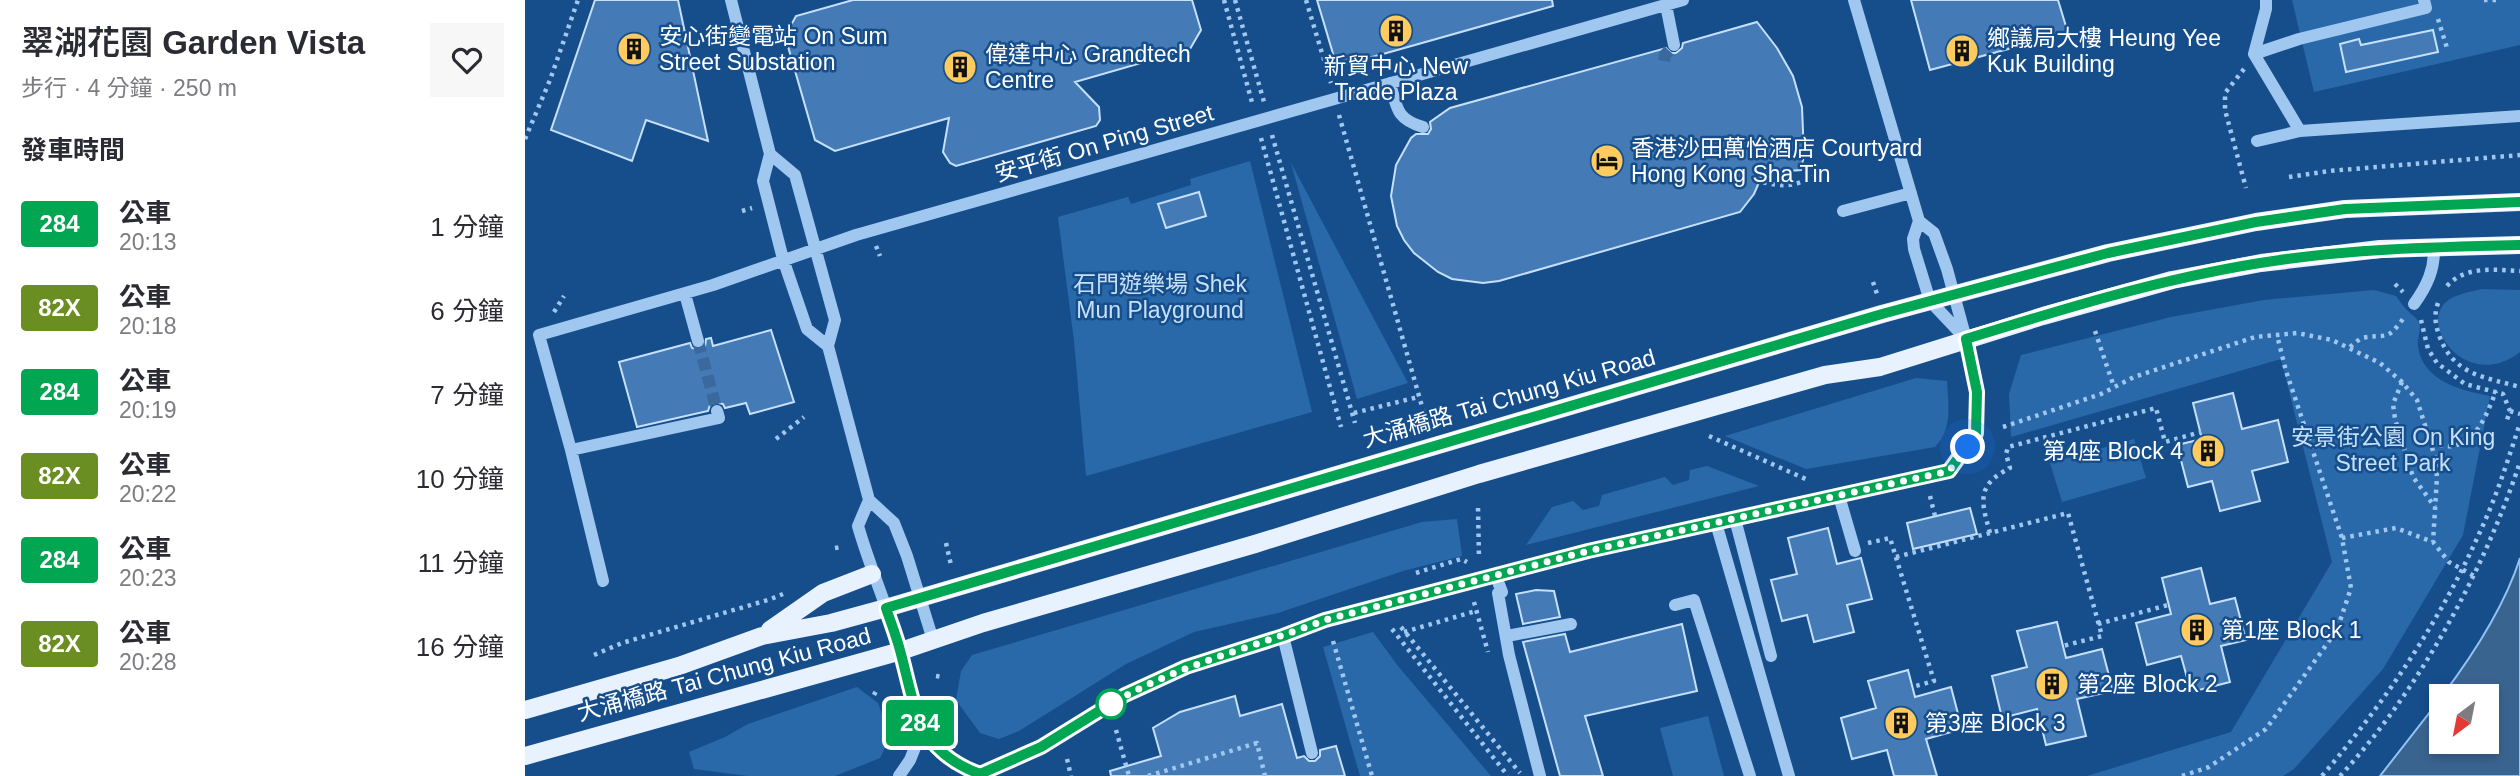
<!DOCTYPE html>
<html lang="zh-TW">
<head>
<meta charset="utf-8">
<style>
	:root { --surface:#fff; --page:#f7f7f7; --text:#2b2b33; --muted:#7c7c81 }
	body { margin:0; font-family:Arial,"Noto Sans TC",sans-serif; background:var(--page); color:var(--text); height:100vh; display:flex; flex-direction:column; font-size:26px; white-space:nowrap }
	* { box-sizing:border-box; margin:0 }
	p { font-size:23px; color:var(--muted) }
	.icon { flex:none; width:38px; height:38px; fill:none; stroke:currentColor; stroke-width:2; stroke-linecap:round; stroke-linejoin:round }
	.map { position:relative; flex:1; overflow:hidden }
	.side { display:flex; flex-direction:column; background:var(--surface); width:525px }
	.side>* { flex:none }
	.badge { padding:0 14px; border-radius:5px; font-size:24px; line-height:46px }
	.needle { width:46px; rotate:212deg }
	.buttons { position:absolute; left:1904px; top:684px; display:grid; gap:14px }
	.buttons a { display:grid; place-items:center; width:70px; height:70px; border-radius:0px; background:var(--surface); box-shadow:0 4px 10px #0003; font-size:35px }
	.you { position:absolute; width:35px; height:35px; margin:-18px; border:5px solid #fff; border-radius:50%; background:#1a73e8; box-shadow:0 0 0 10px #1a73e833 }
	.map>.badge { position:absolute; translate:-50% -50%; box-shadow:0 0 0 4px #fff }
	h2 { padding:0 21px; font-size:26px; line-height:63px }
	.round { display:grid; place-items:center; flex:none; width:74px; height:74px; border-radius:0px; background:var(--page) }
	.summary { display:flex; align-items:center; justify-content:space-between; height:119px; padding:0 21px }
	h1 { font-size:33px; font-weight:600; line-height:52px }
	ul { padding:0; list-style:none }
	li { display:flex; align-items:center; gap:21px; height:84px; padding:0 21px }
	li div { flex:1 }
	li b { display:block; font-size:26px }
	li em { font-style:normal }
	li .badge { min-width:77px; font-weight:700; text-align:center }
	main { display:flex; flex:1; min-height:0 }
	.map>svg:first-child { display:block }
</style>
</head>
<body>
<main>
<section class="side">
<div class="summary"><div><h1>翠湖花園 Garden Vista</h1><p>步行 · 4 分鐘 · 250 m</p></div><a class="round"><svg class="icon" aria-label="heart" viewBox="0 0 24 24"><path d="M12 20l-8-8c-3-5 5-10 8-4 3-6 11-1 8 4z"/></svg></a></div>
<h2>發車時間</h2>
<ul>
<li><span class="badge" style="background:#00a651;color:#fff">284</span><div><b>公車</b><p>20:13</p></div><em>1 分鐘</em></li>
<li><span class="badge" style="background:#6b8e23;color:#fff">82X</span><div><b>公車</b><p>20:18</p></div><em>6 分鐘</em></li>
<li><span class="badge" style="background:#00a651;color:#fff">284</span><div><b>公車</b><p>20:19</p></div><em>7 分鐘</em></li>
<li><span class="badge" style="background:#6b8e23;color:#fff">82X</span><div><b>公車</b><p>20:22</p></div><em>10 分鐘</em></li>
<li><span class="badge" style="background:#00a651;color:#fff">284</span><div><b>公車</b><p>20:23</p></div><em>11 分鐘</em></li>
<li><span class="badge" style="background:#6b8e23;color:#fff">82X</span><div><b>公車</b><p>20:28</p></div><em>16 分鐘</em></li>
</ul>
</section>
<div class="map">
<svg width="1995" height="776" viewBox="0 0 1995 776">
	<rect width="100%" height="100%" fill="#164e8c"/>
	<path fill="#2969aa" d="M 1767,0 L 1995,0 L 1995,45 L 1789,92 Z
		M 725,161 L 787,412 L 561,476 L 549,341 L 533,217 L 603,197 L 606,204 L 666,185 L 665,179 Z
		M 766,163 L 883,383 L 832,399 Z
		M 1957,289 L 1995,290 L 1995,352 C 1945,392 1893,328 1921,302 C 1930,294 1945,292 1957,289 Z
		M 1849,290 L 1871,296 C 1874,300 1877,305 1881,309 C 1884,313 1890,316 1893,321 C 1898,329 1891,338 1893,347 C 1898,381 1937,391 1965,396 L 1938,535 L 1858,669 L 1769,769 L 1758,776 L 1562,776 L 1706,732 L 1807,562 L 1756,359 L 1486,437 L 1484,394 L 1496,355 L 1646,317 L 1739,300 Z
		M 1391,378 L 1422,381 C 1423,406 1428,428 1410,447 L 1281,469 L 1200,436 Z
		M 1609,439 L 1621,478 L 1537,502 L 1525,463 Z
		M 1182,466 L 1234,486 L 1001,545 L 1027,507 L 1048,501 L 1058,510 L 1074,506 L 1077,495 L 1140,477 L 1148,485 L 1164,480 L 1165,470 Z
		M 932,519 L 937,556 L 878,571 L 753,613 L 669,632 L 601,664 L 494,731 L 474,739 L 455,733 L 431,700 L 436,671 L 447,655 L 897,522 Z
		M 848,632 L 873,666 L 966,776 L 835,776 L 798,647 Z
		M 332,687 L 353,703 L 365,737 L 355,758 L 310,776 L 223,776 L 169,769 L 164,752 L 200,737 L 223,724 Z
		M 1183,716 L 1199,776 L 1148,776 L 1135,728 Z"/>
	<path fill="#3a6490" stroke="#92c3f2" stroke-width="2" d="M 1995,558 L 1995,776 L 1855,776 L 1916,698 L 1916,742 L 1962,742 L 1962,696 L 1917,696 C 1948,655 1979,608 1995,558 Z"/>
	<path fill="#447bb7" stroke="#c6e0fb" stroke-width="2" d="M 70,0 L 153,0 L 183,141 L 121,120 L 107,161 L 26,130 Z
		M 328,0 L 667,0 L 676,30 L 665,49 L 550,82 L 574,107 L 575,120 L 571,126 L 431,166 L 425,163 L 418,152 L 424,118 L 310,151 L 290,140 L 260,36 L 271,16 Z
		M 792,0 L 1027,0 L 1028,6 L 812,67 Z
		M 1386,0 L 1533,0 L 1543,33 L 1405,70 Z
		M 1232,22 L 1252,48 L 1268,76 L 1277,107 L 1279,155 L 1276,170 L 1238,173 L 1229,194 L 1215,212 L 974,281 L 958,283 L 927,279 L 913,272 L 889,253 L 879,240 L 872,226 L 866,196 L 871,165 L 886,138 L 891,134 L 903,134 L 906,129 L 905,122 L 925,108 L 1141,48 L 1146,53 L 1151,53 L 1157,48 L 1158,43 Z
		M 1908,30 L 1913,52 L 1821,72 L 1815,44 L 1834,39 L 1836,45 Z
		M 674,192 L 681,216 L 641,228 L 633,204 Z
		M 246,330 L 269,402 L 225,414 L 221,403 L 200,408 L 198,404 L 190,402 L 185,405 L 183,411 L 112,427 L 94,362 L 165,343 L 167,348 L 175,350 L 180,347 L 181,339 L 186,338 L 188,346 Z
		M 1708,393 L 1717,429 L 1753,420 L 1763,462 L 1727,471 L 1735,501 L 1695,511 L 1687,481 L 1663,487 L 1652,445 L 1677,439 L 1668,403 Z
		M 1445,508 L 1452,534 L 1388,549 L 1382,523 Z
		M 1303,528 L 1312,564 L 1336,558 L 1347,599 L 1322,605 L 1329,632 L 1289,642 L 1282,615 L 1257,621 L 1246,580 L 1272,574 L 1263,538 Z
		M 1676,568 L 1685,604 L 1710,598 L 1721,640 L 1696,646 L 1705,682 L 1666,692 L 1656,656 L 1622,665 L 1611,623 L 1646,614 L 1637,578 Z
		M 1011,590 L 1029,591 L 1035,617 L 998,624 L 991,594 Z
		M 1532,622 L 1541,658 L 1577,649 L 1588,691 L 1552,699 L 1561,736 L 1521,745 L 1512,709 L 1477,718 L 1467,676 L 1502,667 L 1492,631 Z
		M 1157,624 L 1172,691 L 1060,716 L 1078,776 L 1035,776 L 998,642 L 1040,634 L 1045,652 Z
		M 1383,670 L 1390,697 L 1426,687 L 1437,729 L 1401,739 L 1412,776 L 1369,776 L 1362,750 L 1327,759 L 1316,718 L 1351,708 L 1343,681 Z
		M 710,696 L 715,716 L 757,704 L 772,758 L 779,756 L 784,761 L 790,761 L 795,756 L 795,750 L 811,746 L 820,776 L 586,776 L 585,771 L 636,756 L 628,728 L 638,722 L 655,712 Z"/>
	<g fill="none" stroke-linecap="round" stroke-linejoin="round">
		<path stroke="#39699d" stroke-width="12" stroke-dasharray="12 6" stroke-linecap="butt" d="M 1139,61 L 1140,55 L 1149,45
			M 173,341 L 192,411"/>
		<path stroke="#a0c7ef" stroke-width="4.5" stroke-dasharray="3.5 5" stroke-linecap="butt" d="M 699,0 L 728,106
			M 710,0 L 739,102
			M 781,0 L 806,83
			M 1959,0 L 1972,0
			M 1913,19 L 1922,48
			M 1719,69 L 1700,93 L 1700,110 L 1721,188
			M 814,115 L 900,417
			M 747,135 L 830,423
			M 736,138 L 816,427
			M 0,139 L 25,80 L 53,0
			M 1764,177 L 1804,171 L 1995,155
			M 1230,180 C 1262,189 1274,187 1301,168
			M 217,211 L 227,208
			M 351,246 L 355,256
			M 1348,282 L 1352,294
			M 1870,284 L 1878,292
			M 1922,286 C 1941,265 1970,270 1995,271
			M 1913,303 C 1909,314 1910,324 1914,335 C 1928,375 1959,377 1995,387
			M 29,312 L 39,296
			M 1896,320 L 1903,349 L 1912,363 L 1940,384 L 1978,394 L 1985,411 L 1982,420
			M 1570,331 L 1589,387
			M 1825,347 L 1836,338 C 1863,333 1861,343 1880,316
			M 1877,382 L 1868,404 L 1870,419 L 1888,477 L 1910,507
			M 1985,411 L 1995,414
			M 829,413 L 893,397
			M 1478,427 L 1576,394 L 1609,377 L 1730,337 L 1772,333 L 1807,340 L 1855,363 L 1877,382 L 1892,400 L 1910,457 L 1912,477 L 1908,542
			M 1184,436 L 1283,480
			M 251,439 L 279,417
			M 1906,444 C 1913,445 1922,447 1928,446 C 1953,441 1963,411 1971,391
			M 1405,496 L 1410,516
			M 953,508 L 954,558
			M 1465,533 C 1456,501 1451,485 1485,468 L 1481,454 L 1483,447 L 1631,408 L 1640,442 L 1676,432
			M 1817,538 L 1871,528 L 1908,542 L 1924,562 L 1949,576
			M 421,543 L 426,565
			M 1343,543 L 1365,538 L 1409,681 L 1387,687
			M 310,548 L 316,547
			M 1371,557 L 1543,513 L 1577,636 L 1538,646
			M 891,573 L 936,559 L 942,562
			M 949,602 L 963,652
			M 1573,624 L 1643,605
			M 876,627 L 995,773
			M 867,629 L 983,776
			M 879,632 L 951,611
			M 808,641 L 847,776
			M 69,655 L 97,643 L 246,599 L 258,594
			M 411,676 L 417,677
			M 349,695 L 351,691
			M 591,730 L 604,776
			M 542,759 L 546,776
			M 623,776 L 732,743 L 740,776
			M 1657,776 L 1684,767 L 1741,729 L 1812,630 L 1826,588 L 1817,538 L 1761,371 L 1752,335
			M 1797,776 C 1860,702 1914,623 1954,534 C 1971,498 1983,460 1995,423
			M 1815,776 C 1893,692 1959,571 1995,462"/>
		<path stroke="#a0c7ef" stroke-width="12" d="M 206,0 L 245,154 L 238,181 L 258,259 L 282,329 L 303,346
			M 1329,0 L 1394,221 L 1388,239 L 1389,249 L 1405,301 L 1441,339
			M 1141,5 L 1149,45
			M 1729,54 L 1774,39 L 1901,8 L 1899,0
			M 1729,54 L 1775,131
			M 1729,54 L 1741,9 L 1741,0
			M 865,83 C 872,108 871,119 898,127
			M 1732,141 L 1775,131 L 1995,116
			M 245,154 L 270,175 L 310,320 L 303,346 L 344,500 L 369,523 L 382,556 L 408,640
			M 1318,211 L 1386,193
			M 160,294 L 173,341
			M 1889,304 C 1902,286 1910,269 1909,246
			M 46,450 L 194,418 L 192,411
			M 1314,496 L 1330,551
			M 344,500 L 333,526 C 345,568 363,608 375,650 C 383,675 385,704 397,728 C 407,751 433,766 455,774
			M 1210,519 L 1246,656
			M 1191,523 L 1264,776
			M 970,574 L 977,592 L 973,593 L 984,655 L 1015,776
			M 78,581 L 46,450 L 14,335 L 188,285 L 331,235 L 1158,0
			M 1150,605 L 1169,600 L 1225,776
			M 758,636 L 787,753
			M 982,636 L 1046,624
			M 374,776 L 385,760 L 397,730
			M 449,776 C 505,758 550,723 600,695 C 663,661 734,646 800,620 L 1063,551 L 1424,471 L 1451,433 L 1452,392 L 1441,339 L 1422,269 L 1409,233 L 1394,221"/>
		<path stroke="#e8f2ff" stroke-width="18" d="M 245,630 L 298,593 L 347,574
			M 0,710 L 154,666 L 237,636 L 306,623 L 361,608 L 1357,314 L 1583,253 L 1731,222 L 1820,209 L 1995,202
			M 0,756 L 376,651 L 458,623 L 730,544 L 954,474 L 1300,375 L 1355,367 L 1518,316 L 1647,280 L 1736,263 L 1855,249 L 1995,245"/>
	</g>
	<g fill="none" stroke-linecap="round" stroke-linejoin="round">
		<defs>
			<path id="line" d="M 1995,202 L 1820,209 L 1731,222 L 1583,253 L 1357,314 L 361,608 C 366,623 372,638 376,654 C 391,711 393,751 455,774 L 516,747 L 600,695 L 661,667 L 758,636 L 800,620 L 1063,551 L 1424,471 L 1451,433 L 1452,392 L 1441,339 C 1538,309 1635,279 1735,263 C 1821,249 1908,247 1995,245"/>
		</defs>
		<use href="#line" stroke="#fff" stroke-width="16"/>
		<use href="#line" stroke="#00a651" stroke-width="10"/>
		<path stroke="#fff" stroke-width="7" stroke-dasharray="0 12.6" d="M 586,704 L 578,709 C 646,666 725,649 800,620 L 1063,551 L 1424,471 L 1443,447"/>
	</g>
	<defs>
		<symbol id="building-disc" viewBox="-11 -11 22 22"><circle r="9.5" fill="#ffca5e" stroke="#164e8c"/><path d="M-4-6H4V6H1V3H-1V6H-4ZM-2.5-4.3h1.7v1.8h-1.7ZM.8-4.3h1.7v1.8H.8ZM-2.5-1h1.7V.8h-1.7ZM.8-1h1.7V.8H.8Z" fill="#111"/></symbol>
		<symbol id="hotel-disc" viewBox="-11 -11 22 22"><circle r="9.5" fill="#ffca5e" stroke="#164e8c"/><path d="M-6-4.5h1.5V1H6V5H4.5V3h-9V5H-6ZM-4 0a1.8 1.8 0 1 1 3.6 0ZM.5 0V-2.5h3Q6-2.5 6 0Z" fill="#111"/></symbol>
	</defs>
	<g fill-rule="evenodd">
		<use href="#building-disc" x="852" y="12" width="38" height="38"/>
		<use href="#building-disc" x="90" y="30" width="38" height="38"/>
		<use href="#building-disc" x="1418" y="32" width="38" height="38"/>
		<use href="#building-disc" x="416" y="48" width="38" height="38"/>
		<use href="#hotel-disc" x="1063" y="142" width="38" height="38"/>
		<use href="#building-disc" x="1664" y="432" width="38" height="38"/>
		<use href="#building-disc" x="1653" y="611" width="38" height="38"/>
		<use href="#building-disc" x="1508" y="665" width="38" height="38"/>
		<use href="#building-disc" x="1357" y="704" width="38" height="38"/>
	</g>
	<circle fill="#fff" stroke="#00a651" stroke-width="3.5" cx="586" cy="704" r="14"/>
	<g text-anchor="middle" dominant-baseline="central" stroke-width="5" stroke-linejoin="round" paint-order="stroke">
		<g font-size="23" fill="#fff" stroke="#164e8c" text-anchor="start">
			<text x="134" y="36">安心街變電站 On Sum<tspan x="134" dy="26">Street Substation</tspan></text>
			<text x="1462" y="38">鄉議局大樓 Heung Yee<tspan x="1462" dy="26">Kuk Building</tspan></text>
			<text x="460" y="54">偉達中心 Grandtech<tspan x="460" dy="26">Centre</tspan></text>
			<text x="871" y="66" text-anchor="middle">新貿中心 New<tspan x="871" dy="26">Trade Plaza</tspan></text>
			<text x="1106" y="148">香港沙田萬怡酒店 Courtyard<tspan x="1106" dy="26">Hong Kong Sha Tin</tspan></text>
			<text x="1658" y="451" text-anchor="end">第4座 Block 4</text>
			<text x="1696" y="630">第1座 Block 1</text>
			<text x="1552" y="684">第2座 Block 2</text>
			<text x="1400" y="723">第3座 Block 3</text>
		</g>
		<g font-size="23" fill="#fff" stroke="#164e8c">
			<text transform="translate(579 143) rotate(-16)">安平街 On Ping Street</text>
			<text transform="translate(984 398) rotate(-16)">大涌橋路 Tai Chung Kiu Road</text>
			<text transform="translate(199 674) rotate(-15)">大涌橋路 Tai Chung Kiu Road</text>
		</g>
		<g font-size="23" fill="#c6e0fb" stroke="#164e8c">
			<text x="635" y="284">石門遊樂場 Shek<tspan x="635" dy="26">Mun Playground</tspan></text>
			<text x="1868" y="437">安景街公園 On King<tspan x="1868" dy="26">Street Park</tspan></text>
		</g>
	</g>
</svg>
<div class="buttons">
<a><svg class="needle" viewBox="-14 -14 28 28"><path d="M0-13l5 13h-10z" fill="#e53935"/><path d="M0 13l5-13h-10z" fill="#7c7c81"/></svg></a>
</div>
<div class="you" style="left:1443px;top:447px"></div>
<b class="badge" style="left:395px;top:723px;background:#00a651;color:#fff">284</b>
</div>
</main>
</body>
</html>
